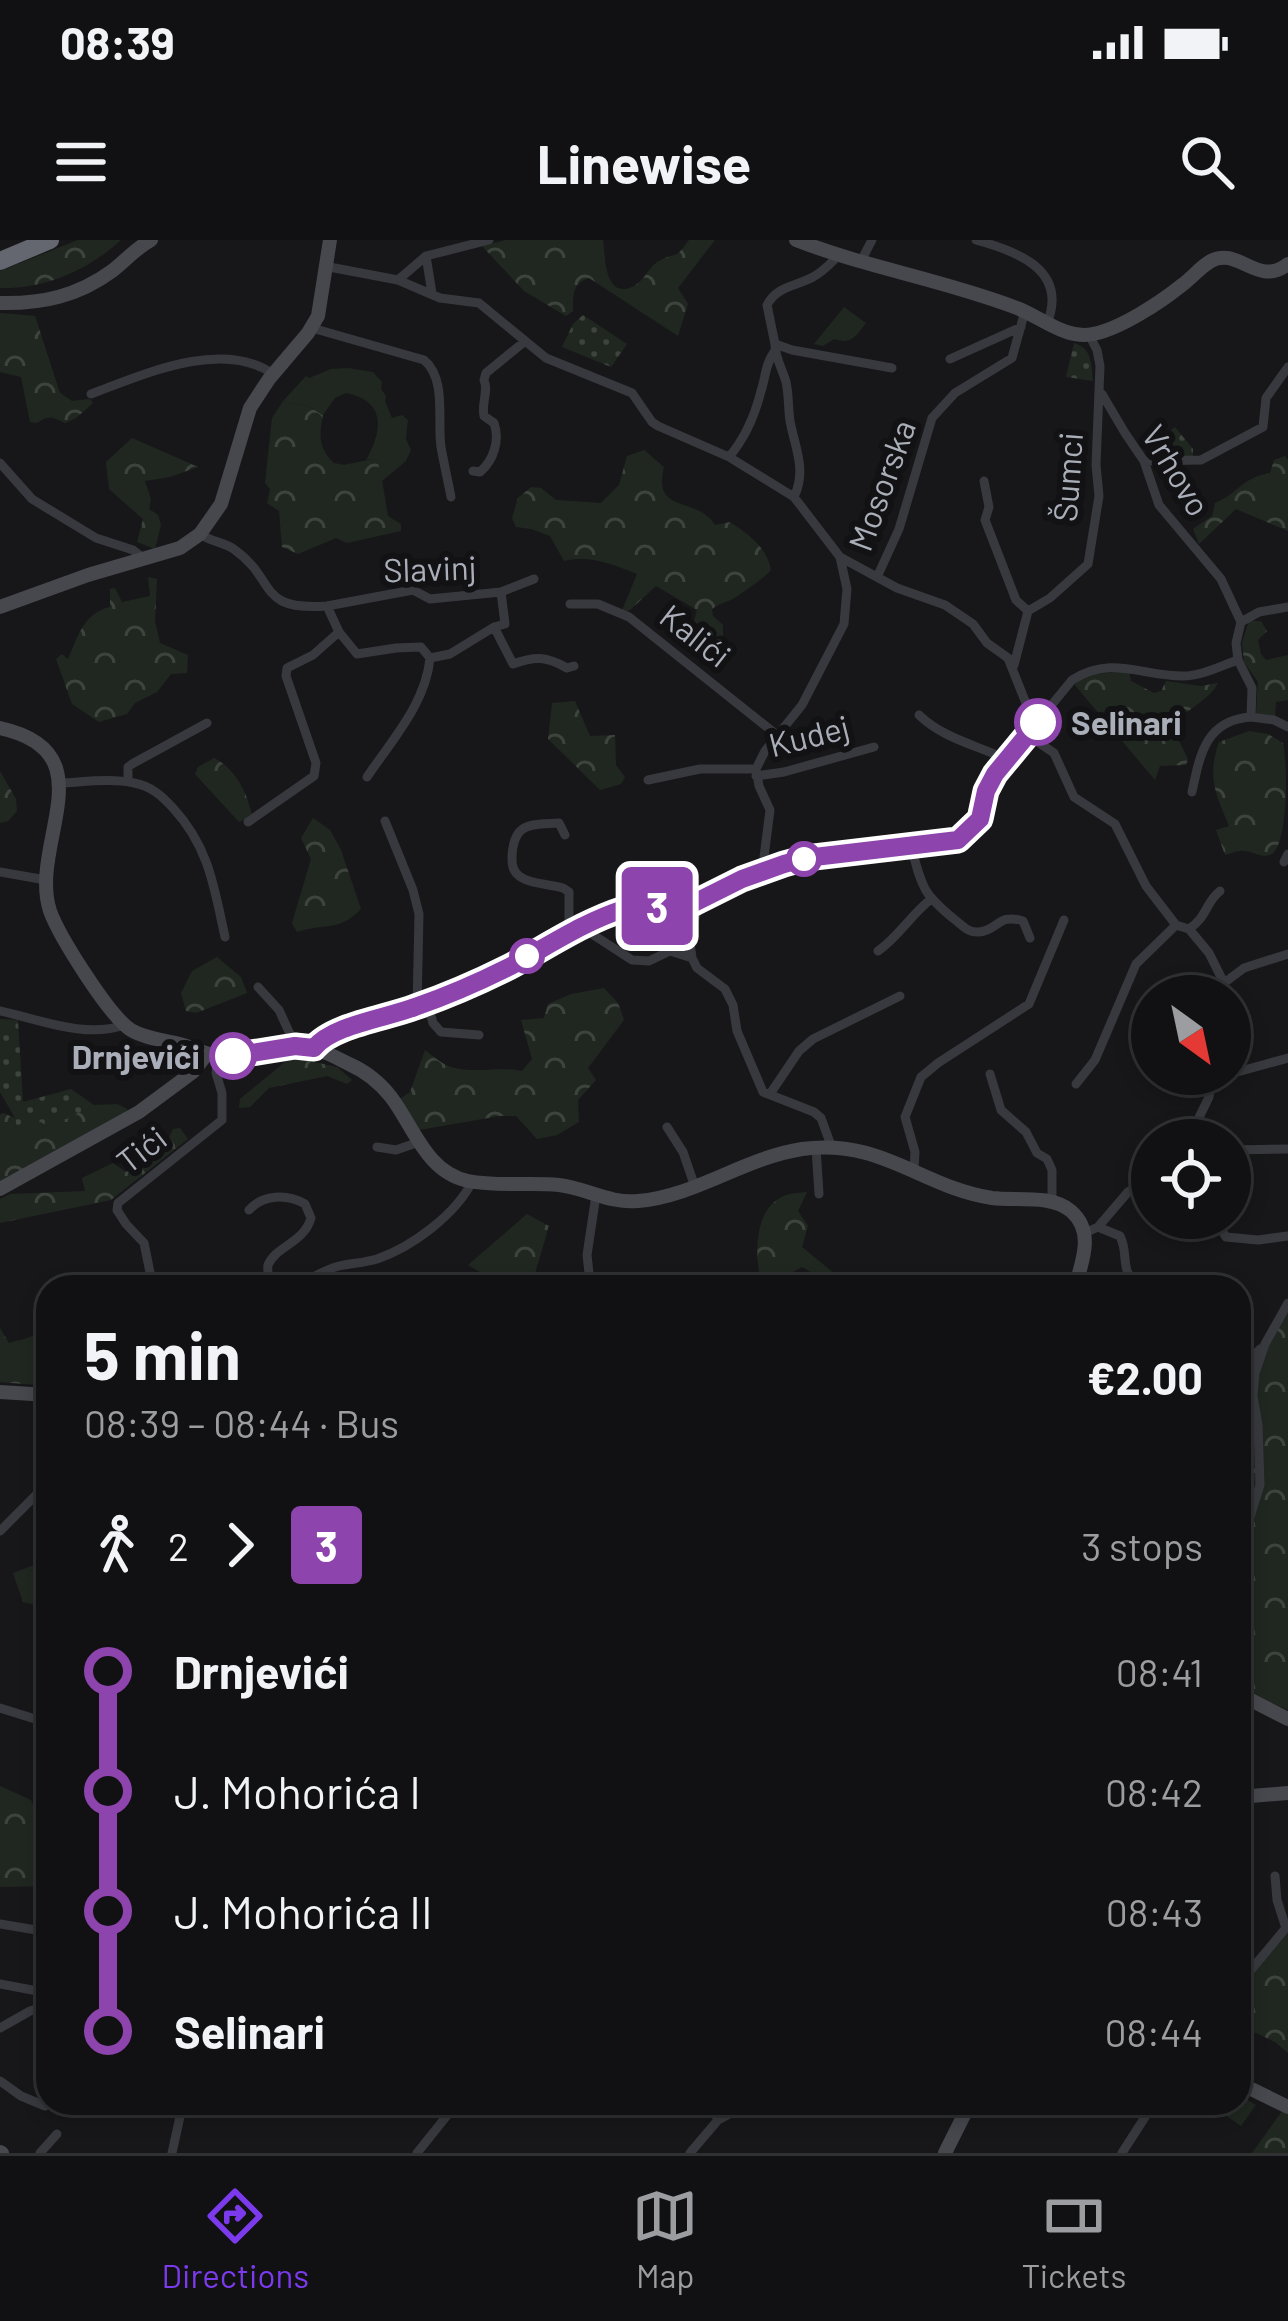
<!DOCTYPE html>
<html lang="en">
<head>
<meta charset="utf-8">
<style>
	:root { --surface:#111113; --page:#1e1f21; --text:#f1f3f6; --muted:#9c9da0; --line:#303133; --accent:#7c3aed }
	body { margin:0; font-family:Barlow,sans-serif; background:var(--page); color:var(--text); height:100vh; display:flex; flex-direction:column; font-size:45px; white-space:nowrap }
	* { box-sizing:border-box; margin:0 }
	p { font-size:39px; color:var(--muted) }
	.icon { flex:none; width:66px; height:66px; fill:none; stroke:currentColor; stroke-width:2; stroke-linecap:round; stroke-linejoin:round }
	.map { position:relative; flex:1; overflow:hidden }
	.details { position:absolute; left:36px; top:1035px; width:1215px; height:840px; display:flex; flex-direction:column; background:var(--surface); border-radius:36px; box-shadow:0 6px 18px #0003,0 0 0 3px var(--line) }
	.details>* { flex:none }
	.badge { padding:0 24px; border-radius:9px; font-size:42px; line-height:78px }
	.needle { width:78px; rotate:147deg }
	.fabs { position:absolute; left:1131px; top:735px; display:grid; gap:24px }
	.fabs a { display:grid; place-items:center; width:120px; height:120px; border-radius:50%; background:var(--surface); box-shadow:0 6px 18px #0003,0 0 0 3px var(--line); font-size:60px }
	.map>.badge { position:absolute; translate:-50% -50%; box-shadow:0 0 0 6px #fff }
	.legs { display:flex; align-items:center; gap:18px; height:132px; padding:0 48px; font-size:39px }
	.legs p { margin-inline-start:auto }
	.overview { display:flex; align-items:center; justify-content:space-between; height:204px; padding:0 48px }
	h1 { font-size:66px; font-weight:700; line-height:90px }
	ul { padding:0 48px; list-style:none }
	li { display:flex; align-items:center; gap:42px; height:120px; font-size:45px }
	li i { display:grid; place-items:center; width:18px; height:100%; margin:0 15px; background:currentColor }
	li i::after { content:''; width:30px; height:30px; margin:-15px; border:9px solid; border-radius:50%; background:var(--surface) }
	li p { margin-inline-start:auto }
	li:first-child i { background:linear-gradient(#0000 50%,currentColor 0) }
	li:last-child i { background:linear-gradient(currentColor 50%,#0000 0) }
	.status { display:flex; justify-content:space-between; align-items:center; height:84px; padding:0 60px; background:var(--surface); direction:ltr }
	.status svg { height:33px; fill:currentColor }
	header { display:flex; justify-content:space-between; align-items:center; height:156px; padding:0 48px; background:var(--surface); font-size:54px; font-weight:700 }
	.dock { display:flex; justify-content:space-around; align-items:center; height:168px; border-top:3px solid var(--line); background:var(--surface); font-size:33px; color:var(--muted) }
	.dock a { display:grid; justify-items:center; gap:6px }
	.dock .on { color:var(--accent) }
	.map>svg:first-child { display:block }
</style>
</head>
<body>
<div class="status"><b>08:39</b><svg viewBox="0 0 49 12"><path d="M0 12V9h3v3zM5 12V6h3v6zM10 12V3h3v9zM15 12V0h3v12zM26 1h20v11H26zM47 4h2v5h-2z"/></svg></div>
<header><svg class="icon" aria-label="menu" viewBox="0 0 24 24"><path d="M4 6h16M4 12h16M4 18h16"/></svg>Linewise<svg class="icon" aria-label="search" viewBox="0 0 24 24"><circle cx="10" cy="10" r="6"/><path d="M15 15l6 6"/></svg></header>
<div class="map">
<svg width="1288" height="1913" viewBox="0 0 1288 1913">
	<defs>
		<pattern id="grass-dots" width="8" height="8" patternUnits="userSpaceOnUse" patternTransform="scale(3)"><rect width="8" height="8" fill="#1f2720"/><path d="M2 2h.1M6 6h.1" fill="none" stroke="#3d443e" stroke-width="1.8" stroke-linecap="round"/></pattern>
		<pattern id="forest-crowns" width="20" height="18" patternUnits="userSpaceOnUse" patternTransform="scale(3)"><rect width="20" height="18" fill="#1f2720"/><path d="M2 6a3 3 0 1 1 6 0M12 15a3 3 0 1 1 6 0" fill="none" stroke="#3d443e"/></pattern>
	</defs>
	<rect width="100%" height="100%" fill="#171719"/>
	<path fill="url(#grass-dots)" d="M 583,75 L 627,104 L 611,127 L 562,107 L 573,84 Z
		M 1074,103 C 1093,109 1091,124 1093,141 L 1066,137 Z
		M 1175,187 L 1193,209 L 1193,217 L 1164,218 L 1163,196 Z
		M 0,779 L 18,780 L 23,862 L 71,849 L 94,865 L 49,889 L 16,888 L 15,878 L 0,852 Z"/>
	<path fill="url(#forest-crowns)" d="M 78,0 L 121,0 C 88,30 46,49 0,48 L 0,31 Z
		M 506,0 L 603,0 C 605,15 604,59 632,47 C 643,43 649,26 659,21 C 679,10 673,22 689,0 L 715,0 L 678,48 L 688,64 L 678,96 L 589,38 C 572,43 573,56 573,71 L 566,76 L 524,51 L 482,6 Z
		M 0,73 L 35,76 L 60,153 L 72,161 L 90,159 L 93,163 L 76,178 L 65,183 C 53,177 48,175 37,183 L 30,182 L 21,137 L 0,132 Z
		M 283,161 L 310,167 L 323,175 C 319,195 318,208 334,223 L 344,225 L 373,219 L 379,222 L 388,276 L 401,284 L 401,291 L 347,303 L 336,298 L 298,314 L 282,307 L 279,271 L 267,263 L 270,249 L 265,243 L 272,178 Z
		M 132,198 L 198,227 L 170,237 L 145,241 L 151,259 L 149,269 L 158,275 L 161,285 L 155,309 L 137,302 L 143,279 L 109,249 L 106,222 Z
		M 644,210 L 664,227 C 652,275 696,255 715,285 L 730,282 C 748,294 767,307 771,330 C 763,339 750,347 739,355 C 730,362 721,362 712,369 L 713,376 L 723,385 L 723,400 L 711,403 L 692,388 L 697,370 L 656,346 L 630,370 L 621,373 L 637,334 C 611,324 591,315 564,321 L 550,296 L 531,289 L 516,287 L 512,278 L 518,258 L 531,247 L 541,248 L 556,260 L 601,263 L 619,245 L 627,216 Z
		M 1285,216 L 1288,220 L 1288,291 L 1236,269 L 1199,304 L 1193,289 L 1212,276 L 1215,263 C 1241,252 1239,239 1270,233 L 1274,220 Z
		M 148,337 L 157,339 L 155,381 L 160,403 L 188,415 L 187,433 L 171,434 L 157,452 L 135,463 L 127,474 L 99,482 L 72,464 L 56,419 L 62,414 L 68,419 C 78,396 84,373 110,367 L 110,349 L 115,348 L 122,362 L 150,356 Z
		M 1249,381 L 1261,381 L 1267,391 L 1258,400 L 1261,414 L 1266,420 L 1288,415 L 1288,460 L 1276,462 L 1275,476 L 1256,473 L 1258,442 L 1244,422 L 1242,402 Z
		M 1129,431 L 1131,441 L 1154,453 L 1161,451 L 1166,441 L 1201,446 L 1218,443 C 1208,463 1182,469 1173,489 L 1188,519 L 1186,525 L 1160,526 L 1155,540 L 1074,444 L 1087,435 Z
		M 575,461 L 590,496 L 615,495 L 616,525 L 625,537 L 621,544 L 600,550 L 548,499 L 552,463 Z
		M 1249,491 L 1268,494 L 1283,503 C 1288,525 1288,603 1272,614 C 1260,619 1255,611 1244,611 C 1237,610 1231,614 1225,615 L 1216,590 L 1229,586 C 1215,553 1207,537 1219,502 Z
		M 214,518 C 235,528 248,554 252,576 L 239,582 L 195,534 L 198,527 Z
		M 0,531 L 16,559 L 17,571 L 8,581 L 0,583 Z
		M 313,578 L 330,590 L 341,610 L 361,669 C 339,692 324,683 297,692 L 292,683 L 311,619 L 301,598 Z
		M 217,717 L 241,737 L 247,753 L 196,773 L 186,771 L 181,753 L 192,731 Z
		M 604,748 L 618,763 L 624,780 L 588,828 L 596,840 L 578,860 L 579,882 L 557,895 L 537,899 L 516,876 L 500,876 L 419,890 L 400,859 L 410,852 L 425,810 C 433,816 442,824 451,827 C 474,834 499,826 522,831 L 532,819 L 521,780 L 544,778 L 548,764 L 571,754 Z
		M 291,817 L 337,827 L 352,840 L 347,844 L 327,836 L 269,848 L 250,867 L 239,868 L 240,859 Z
		M 117,864 L 127,869 L 127,873 L 0,941 L 0,875 L 3,873 L 15,878 L 16,887 L 41,882 L 49,888 L 94,865 Z
		M 180,888 L 188,899 L 111,960 L 0,983 L 0,959 L 10,954 L 85,951 L 82,938 L 113,923 L 126,932 C 150,923 163,913 173,889 Z
		M 807,952 L 798,971 L 808,986 L 802,1007 L 846,1043 L 847,1047 L 811,1047 L 818,1036 L 802,1027 L 769,1045 L 760,1038 C 755,1012 754,967 786,955 C 792,953 800,953 807,952 Z
		M 527,974 L 549,986 L 531,1047 L 491,1047 L 485,1035 L 468,1025 Z
		M 1288,1072 L 1288,1470 L 1256,1456 L 1239,1444 L 1239,1300 L 1243,1290 L 1239,1287 L 1239,1185 L 1250,1178 L 1254,1135 L 1279,1083 Z
		M 48,1083 L 48,1146 L 0,1142 L 0,1088 L 9,1103 C 23,1099 40,1097 48,1083 Z
		M 48,1313 L 48,1368 L 23,1362 L 13,1333 L 37,1324 Z
		M 0,1546 L 31,1560 L 48,1599 L 48,1646 L 0,1647 Z
		M 1288,1693 L 1288,1813 L 1275,1802 L 1239,1785 L 1239,1749 Z
		M 1288,1863 L 1288,1913 L 1252,1913 Z"/>
	<path fill="#1f2720" d="M 844,67 L 866,83 C 856,96 852,105 834,99 L 823,106 L 814,104 Z
		M 348,128 L 373,132 L 382,142 L 381,149 L 386,156 L 385,161 L 392,178 L 402,175 L 408,180 L 406,199 L 411,210 L 406,221 L 381,242 L 378,222 L 373,219 L 366,220 C 383,190 386,161 346,153 L 335,158 L 323,175 L 310,167 L 283,161 L 306,136 L 309,138 L 331,129 Z
		M 1239,1855 L 1256,1865 L 1241,1886 L 1212,1866 L 1215,1863 L 1239,1863 Z"/>
	<g fill="none" stroke-linecap="round" stroke-linejoin="round">
		<path stroke="#38393e" stroke-width="9" d="M 976,0 C 1016,11 1067,29 1048,81
			M 426,16 L 432,53
			M 838,16 C 830,24 823,32 813,37 C 795,47 777,46 767,65 L 775,104 L 792,110 L 892,128
			M 860,23 L 872,0
			M 324,26 L 398,40 L 440,58 L 479,63 L 546,118 L 632,153 L 652,182 L 658,186 L 729,217 L 794,257 L 840,317 L 897,348 L 945,365 L 973,384 L 987,403 L 1008,418 L 1035,486
			M 398,40 L 426,16 L 489,0
			M 312,88 L 424,120 C 447,139 437,181 441,207 C 444,224 448,241 451,257
			M 775,104 C 775,118 782,128 786,142 C 789,155 788,168 790,181 C 795,208 807,230 794,257
			M 950,119 L 1021,87
			M 91,154 C 142,135 222,98 273,134
			M 1102,154 L 1125,193 L 1144,221 L 1159,265 L 1221,339 L 1241,382
			M 729,217 C 745,198 755,175 761,151 C 766,136 765,125 774,112
			M 1144,221 L 1201,220 L 1263,187 L 1266,158 L 1288,127
			M 0,223 L 32,259 L 96,298 L 133,310 L 143,318
			M 473,231 L 480,232 C 494,220 500,200 494,183 L 484,176 C 481,163 489,151 484,140 L 486,133 L 524,102
			M 984,241 L 989,267 L 985,280 L 1016,360 L 1028,371 L 1014,425
			M 200,294 C 211,302 225,302 235,310 C 278,341 256,371 327,366 L 339,392 L 357,414 L 396,408 L 421,407 L 430,418 C 426,463 392,500 367,537
			M 878,335 L 899,289 L 932,178 L 955,153 L 1012,118 L 1025,71
			M 501,352 L 505,384 L 494,387 L 513,424 C 535,416 546,416 567,428 L 574,426
			M 570,364 L 598,364 L 629,377 L 777,495
			M 327,366 L 413,350 L 430,359 L 501,352 L 534,339
			M 1028,371 L 1050,358 L 1088,324 L 1099,256 L 1096,225 L 1100,126 L 1097,110 L 1089,95
			M 430,418 L 450,414 L 494,387
			M 1238,420 L 1252,448 L 1251,477 L 1274,480 L 1288,487
			M 919,475 C 944,499 977,505 1008,520
			M 1029,496 L 1054,513 L 1074,557 L 1115,584 L 1146,646 L 1176,685 L 1189,689 L 1209,713 L 1224,743 L 1222,756
			M 756,536 L 784,532 L 874,507
			M 648,540 L 700,529 L 756,529
			M 128,541 L 128,527 L 132,524 L 207,483
			M 59,543 C 84,542 111,538 134,543 C 151,546 162,556 173,568 C 209,607 214,647 225,697
			M 1192,552 C 1200,514 1206,480 1251,477
			M 385,581 L 413,650 L 419,674 L 417,767
			M 248,582 L 314,536 L 316,523 L 286,436 L 287,428 L 313,415 L 339,392
			M 565,595 L 559,583 C 532,585 514,581 512,616 C 512,623 512,629 517,634 C 526,644 550,644 563,648 L 569,652 L 569,693
			M 911,606 C 922,646 921,652 954,679 C 962,685 968,693 979,692 C 999,690 998,673 1023,681 L 1030,698
			M 1284,622 L 1288,614
			M 765,629 L 764,617 L 770,570 L 759,546 L 756,529 L 765,511 L 802,465 L 844,384 L 847,349 L 840,317
			M 0,632 L 46,640
			M 701,660 L 689,695 L 692,718 L 697,728 L 725,749 L 733,765 L 737,791 L 763,852 L 814,872 L 821,878 L 832,908
			M 581,687 L 632,720 L 649,721 L 670,711 L 692,718
			M 1189,689 C 1208,676 1205,663 1220,651
			M 878,711 C 898,697 911,675 930,660
			M 1224,743 L 1244,728 L 1288,714
			M 258,747 L 279,770 L 295,805
			M 427,762 L 433,783 L 441,792 L 479,795
			M 0,771 C 38,779 86,799 124,785
			M 314,809 C 329,788 381,778 406,770 C 441,759 476,744 508,727 C 547,707 583,682 624,669 C 646,662 666,670 688,666 L 765,629 L 784,624 L 806,618 L 959,600 L 980,579 L 985,551 L 995,534 L 1072,440 C 1112,415 1141,436 1183,436 C 1202,436 1220,426 1238,420 L 1236,403 L 1241,382 L 1259,372 L 1288,367
			M 990,834 L 1001,870 L 1026,892 L 1037,913 L 1047,919 L 1052,930 L 1052,962
			M 1230,834 L 1288,818
			M 1076,844 L 1095,820 L 1136,724 L 1176,685
			M 770,854 L 799,811 L 813,799 L 900,756
			M 667,887 L 683,912 L 695,947
			M 1188,900 L 1209,857 L 1212,834
			M 377,907 L 396,910 L 419,902
			M 816,908 L 819,954
			M 1230,910 L 1288,909
			M 914,930 L 915,912 L 905,877 L 921,837 L 938,823 L 1029,764 L 1064,680
			M 249,970 C 263,954 287,954 305,964 L 311,978 C 304,1003 276,1006 268,1025 C 267,1030 269,1042 269,1047
			M 1214,978 L 1226,997 L 1258,1000 L 1288,996
			M 1098,987 L 1120,996 C 1130,1017 1118,1029 1139,1047
			M 1085,993 L 1098,987 L 1128,952 L 1152,938
			M 153,1047 L 144,1003 L 126,984 L 117,970 L 118,963 L 222,880 L 222,853 L 216,833 L 218,817
			M 296,1047 C 310,1039 323,1030 339,1026 C 352,1023 364,1023 377,1019 C 412,1007 455,975 472,942
			M 580,1047 L 589,1033 L 587,1015 L 596,955
			M 623,1047 L 623,1043
			M 1239,1131 L 1260,1109
			M 0,1291 L 48,1243
			M 1239,1312 L 1260,1245 L 1258,1185 L 1253,1156 L 1255,1133 L 1265,1104 L 1288,1063
			M 0,1468 L 48,1483
			M 0,1684 L 48,1692
			M 0,1744 L 48,1753
			M 1239,1744 L 1286,1688 L 1277,1660 L 1275,1636
			M 0,1788 L 30,1771 L 48,1765
			M 0,1841 L 21,1856 L 45,1866
			M 708,1863 L 718,1880
			M 40,1913 L 57,1894
			M 172,1913 L 183,1863
			M 417,1913 L 457,1863
			M 690,1913 L 718,1880 L 750,1863
			M 1122,1913 L 1154,1863"/>
		<path stroke="#46484e" stroke-width="14" d="M 796,0 C 868,28 944,40 1017,68 C 1041,77 1066,100 1093,94 C 1120,89 1161,62 1182,45 C 1192,38 1200,27 1211,21 C 1238,6 1258,48 1288,24
			M 0,63 C 42,64 78,56 112,31 C 125,21 136,8 151,0
			M 0,367 L 88,335 L 180,308 L 200,294 L 221,264 L 250,168 L 269,139 L 308,93 L 318,76 L 330,0
			M 0,488 C 110,512 28,604 50,671 C 59,696 109,776 131,790 C 146,799 166,800 183,805 C 197,809 211,817 226,817 C 250,816 274,805 298,806 C 316,806 333,816 349,824 C 365,831 380,843 391,857 C 414,887 426,932 468,941 C 498,947 529,942 559,945 C 586,948 610,964 638,961 C 696,956 744,918 802,909 C 882,898 921,947 992,958 C 1016,961 1051,954 1071,971 C 1095,992 1082,1022 1075,1047
			M 0,949 L 139,872 L 193,832 L 207,814
			M 0,1152 L 48,1155
			M 1239,1454 L 1288,1479
			M 1239,1557 L 1288,1553
			M 1239,1843 L 1288,1867
			M 0,1912 L 2,1913
			M 945,1913 L 970,1863"/>
		<path stroke="#64676f" stroke-width="18" d="M 0,21 L 50,0"/>
	</g>
	<g fill="none" stroke-linecap="round" stroke-linejoin="round">
		<defs>
			<path id="line-1" d="M 233,816 L 295,806 L 314,808 C 332,785 387,778 415,767 C 447,756 479,742 509,727 C 547,707 583,682 624,669 C 646,662 667,670 688,666 L 742,639 L 784,624 L 806,618 L 958,600 L 980,579 L 986,551 L 995,534 L 1038,482"/>
		</defs>
		<use href="#line-1" stroke="#fff" stroke-width="27"/>
		<use href="#line-1" stroke="#8e44ad" stroke-width="18"/>
	</g>
	<g fill="#fff" stroke="#8e44ad" stroke-width="6">
		<circle cx="1038" cy="482" r="21"/>
		<circle cx="804" cy="619" r="15"/>
		<circle cx="527" cy="716" r="15"/>
		<circle cx="233" cy="816" r="21"/>
	</g>
	<g text-anchor="middle" dominant-baseline="central" stroke-width="12" stroke-linejoin="round" paint-order="stroke">
		<g font-size="33" fill="#a9aeb8" stroke="#121214">
			<text transform="translate(1177 230) rotate(59)">Vrhovo</text>
			<text transform="translate(1067 237) rotate(-86)">Šumci</text>
			<text transform="translate(881 245) rotate(-70)">Mosorska</text>
			<text transform="translate(430 328) rotate(-2)">Slavinj</text>
			<text transform="translate(696 395) rotate(38)">Kalići</text>
			<text transform="translate(809 495) rotate(-14)">Kudej</text>
			<text transform="translate(141 909) rotate(-38)">Tići</text>
		</g>
		<g font-size="33" font-weight="bold" fill="#a9aeb8" stroke="#121214" text-anchor="start">
			<text x="1071" y="482">Selinari</text>
			<text x="200" y="816" text-anchor="end">Drnjevići</text>
		</g>
	</g>
</svg>
<div class="fabs">
<a><svg class="needle" viewBox="-14 -14 28 28"><path d="M0-13l5 13h-10z" fill="#e53935"/><path d="M0 13l5-13h-10z" fill="#9c9da0"/></svg></a>
<a><svg class="icon" aria-label="locate" viewBox="0 0 24 24"><circle cx="12" cy="12" r="6"/><path d="M12 2v4M12 18v4M2 12h4M18 12h4"/></svg></a>
</div>
<b class="badge" style="left:657px;top:666px;background:#8e44ad;color:#fff">3</b>
<section class="details">
<div class="overview"><div><h1>5 min</h1><p>08:39 – 08:44 · Bus</p></div><b>€2.00</b></div>
<div class="legs"><svg class="icon" aria-label="walk" viewBox="0 0 24 24"><circle cx="13" cy="4" r="2"/><path d="M13 8l-2 6 4 7M11 14l-3 7M7 12l3-4h3l4 4"/></svg>2<svg class="icon" aria-label="forward" viewBox="0 0 24 24"><path d="M9 5l7 7-7 7"/></svg><b class="badge" style="background:#8e44ad;color:#fff">3</b><p>3 stops</p></div>
<ul>
<li><i style="color:#8e44ad"></i><b>Drnjevići</b><p>08:41</p></li>
<li><i style="color:#8e44ad"></i><span>J. Mohorića I</span><p>08:42</p></li>
<li><i style="color:#8e44ad"></i><span>J. Mohorića II</span><p>08:43</p></li>
<li><i style="color:#8e44ad"></i><b>Selinari</b><p>08:44</p></li>
</ul>
</section>
</div>
<nav class="dock">
<a class="on"><svg class="icon" aria-label="directions" viewBox="0 0 24 24"><path d="M12 3l9 9-9 9-9-9zM9 14v-3h6M13 9l2 2-2 2"/></svg>Directions</a>
<a><svg class="icon" aria-label="map" viewBox="0 0 24 24"><path d="M3 6l6-2 6 2 6-2v14l-6 2-6-2-6 2zM9 4v14M15 6v14"/></svg>Map</a>
<a><svg class="icon" aria-label="tickets" viewBox="0 0 24 24"><path d="M3 7h18v10H3zM15 7v10"/></svg>Tickets</a>
</nav>
</body>
</html>
